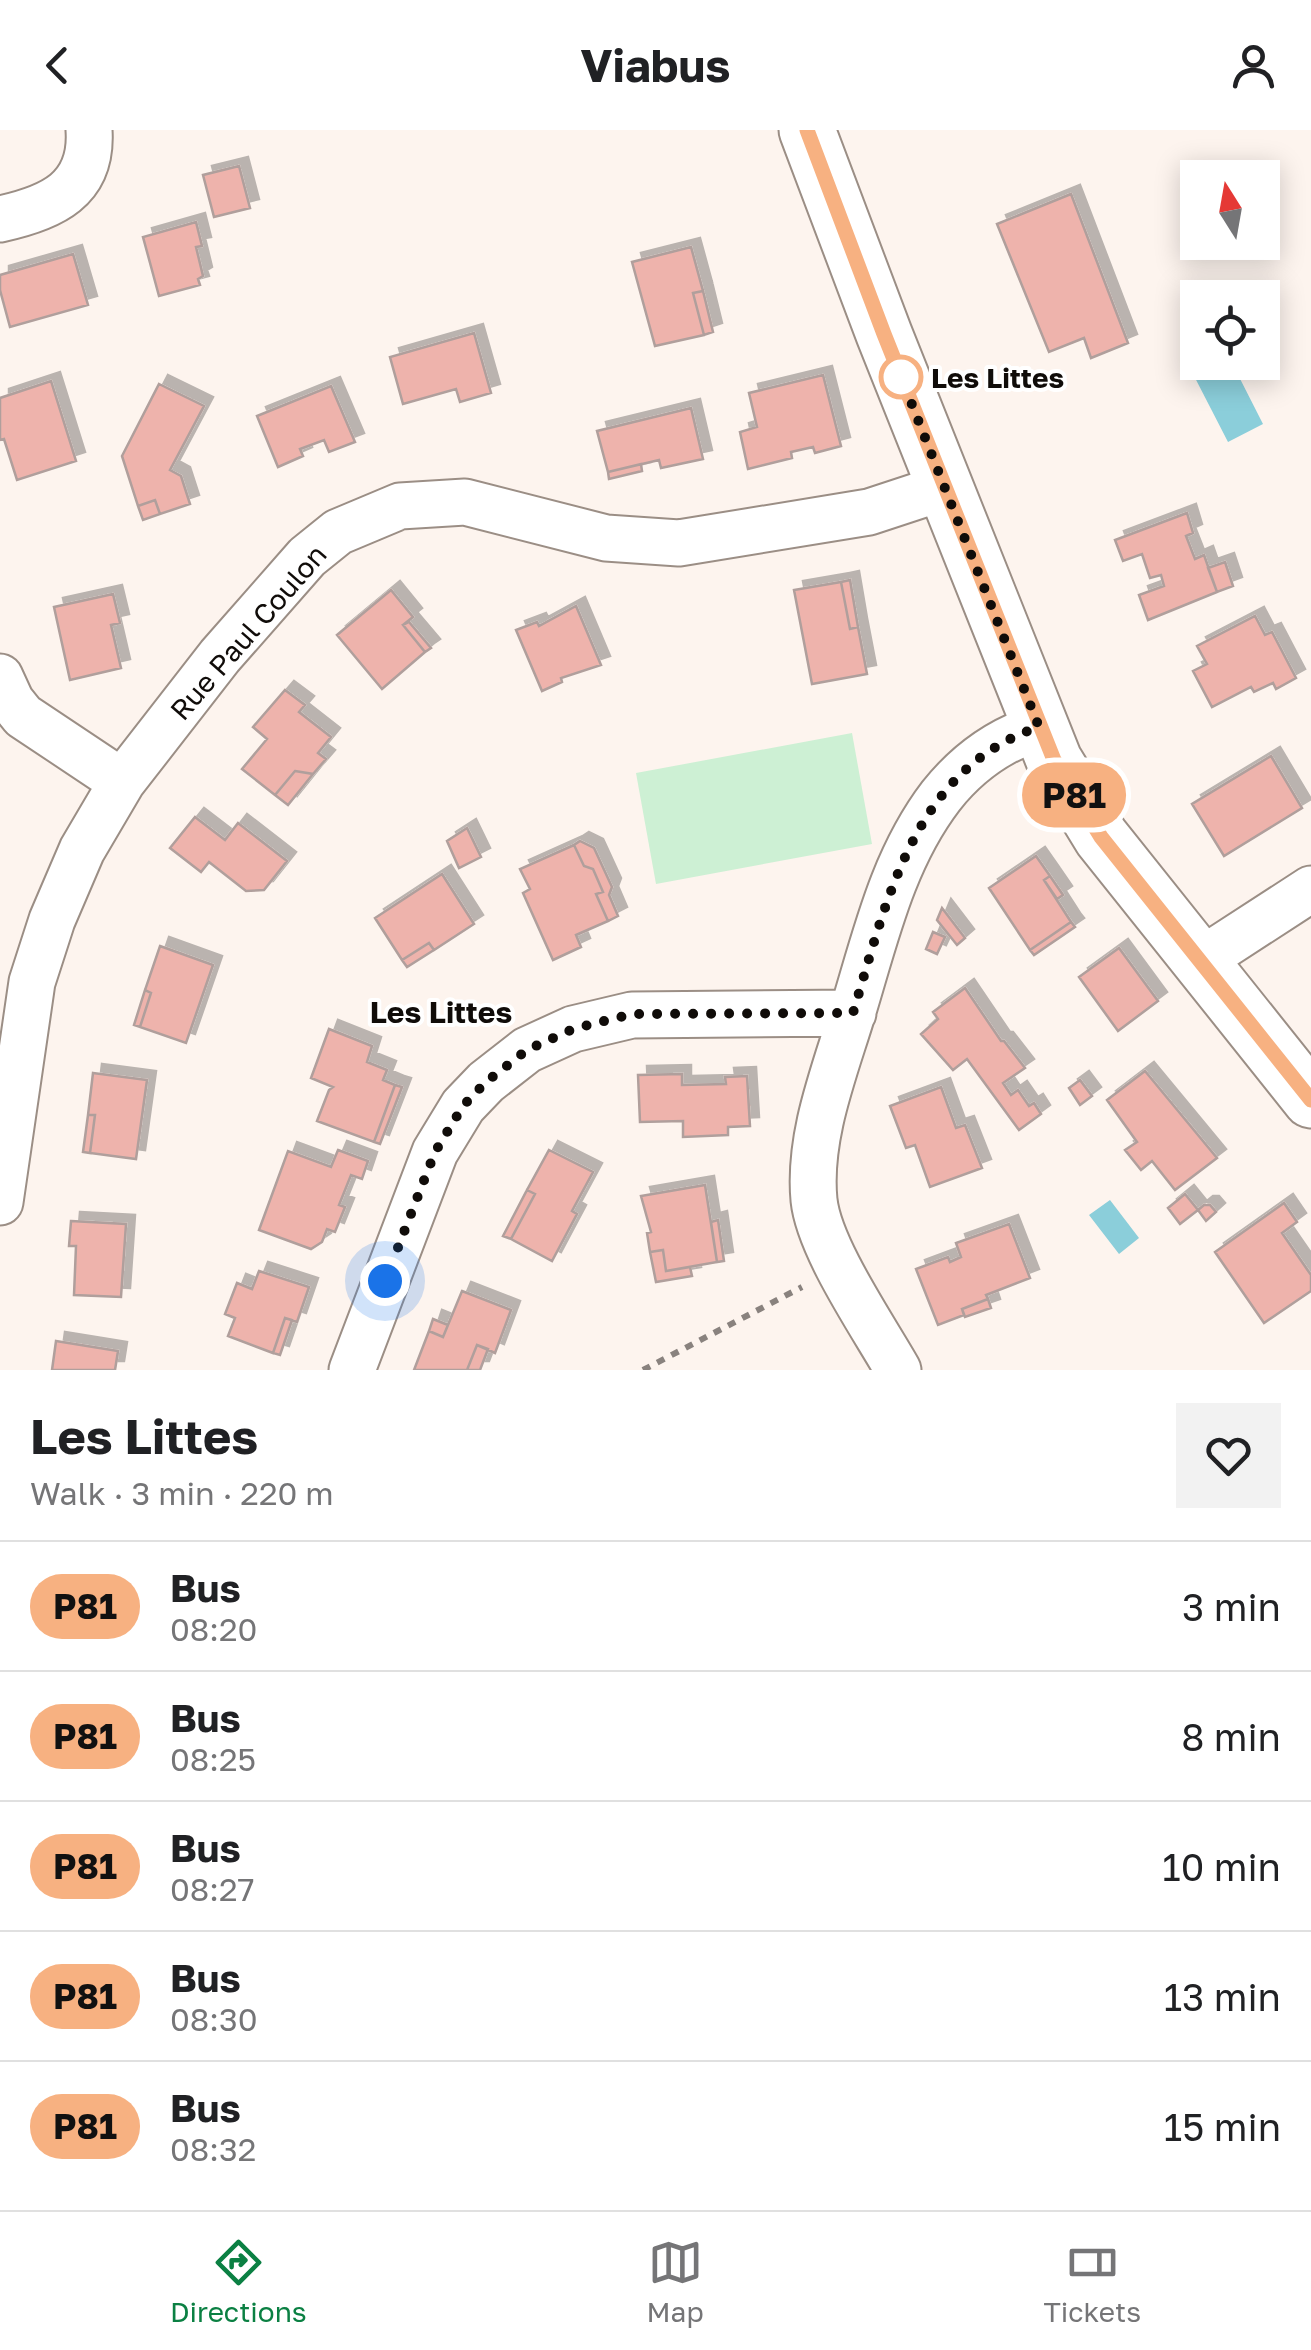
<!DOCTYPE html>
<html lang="en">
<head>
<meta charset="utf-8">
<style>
	:root { --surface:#fff; --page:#f2f2f2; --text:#202124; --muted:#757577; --line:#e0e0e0; --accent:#0b8043 }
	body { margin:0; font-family:"Golos Text",sans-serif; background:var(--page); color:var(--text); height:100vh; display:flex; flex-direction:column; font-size:38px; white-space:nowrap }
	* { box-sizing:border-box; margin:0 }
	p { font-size:32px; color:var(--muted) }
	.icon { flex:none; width:55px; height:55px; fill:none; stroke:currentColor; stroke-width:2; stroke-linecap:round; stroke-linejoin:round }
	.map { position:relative; height:1240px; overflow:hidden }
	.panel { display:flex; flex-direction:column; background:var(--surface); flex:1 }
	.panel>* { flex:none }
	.badge { padding:0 20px; border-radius:32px; font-size:35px; line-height:65px }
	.needle { width:65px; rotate:349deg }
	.tools { position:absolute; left:1180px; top:30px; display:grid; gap:20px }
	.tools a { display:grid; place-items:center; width:100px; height:100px; border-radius:0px; background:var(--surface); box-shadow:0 5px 25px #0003; font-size:50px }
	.you { position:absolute; width:50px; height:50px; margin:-25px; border:8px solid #fff; border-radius:50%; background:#1a73e8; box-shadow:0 0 0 15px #1a73e833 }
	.map>.badge { position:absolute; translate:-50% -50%; box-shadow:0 0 0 5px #fff }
	.round { display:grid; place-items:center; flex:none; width:105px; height:105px; border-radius:0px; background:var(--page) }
	.head { display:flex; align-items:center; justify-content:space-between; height:170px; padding:0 30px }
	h1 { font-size:48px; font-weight:700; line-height:75px }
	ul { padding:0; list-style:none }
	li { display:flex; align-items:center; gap:30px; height:130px; padding:0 30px; border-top:2px solid var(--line) }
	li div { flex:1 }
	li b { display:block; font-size:38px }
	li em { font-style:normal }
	li .badge { min-width:110px; font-weight:700; text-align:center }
	header { display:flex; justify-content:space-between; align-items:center; height:130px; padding:0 30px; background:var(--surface); font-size:45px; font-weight:700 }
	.tabs { display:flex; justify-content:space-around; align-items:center; height:140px; border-top:2px solid var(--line); background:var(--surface); font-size:28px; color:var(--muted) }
	.tabs a { display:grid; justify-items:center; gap:5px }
	.tabs .current { color:var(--accent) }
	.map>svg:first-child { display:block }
</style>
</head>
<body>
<header><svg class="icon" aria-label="back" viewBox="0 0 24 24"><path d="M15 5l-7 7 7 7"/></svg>Viabus<svg class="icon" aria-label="person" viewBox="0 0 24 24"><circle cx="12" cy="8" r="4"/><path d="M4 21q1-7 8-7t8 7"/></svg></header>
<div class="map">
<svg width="1311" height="1240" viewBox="0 0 1311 1240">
	<defs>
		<filter id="shadow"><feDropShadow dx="9" dy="-9" stdDeviation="0" flood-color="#0004"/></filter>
	</defs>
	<rect width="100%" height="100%" fill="#fdf4ee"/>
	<path fill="#cdf0d4" d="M 852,603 L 872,714 L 656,754 L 636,643 Z"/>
	<path fill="#8bceda" d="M 1211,232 L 1232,233 L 1263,294 L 1228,312 L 1192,242 Z
		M 1110,1070 L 1139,1108 L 1119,1124 L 1089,1085 Z"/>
	<path fill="#eeb3ac" stroke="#b09f9c" stroke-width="2.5" filter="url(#shadow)" d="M 239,36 L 250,78 L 214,87 L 203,45 Z
		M 1071,64 L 1128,213 L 1091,228 L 1084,208 L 1049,222 L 997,94 Z
		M 196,92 L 202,116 L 196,117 L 203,146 L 198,149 L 200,155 L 159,166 L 143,107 Z
		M 691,117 L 703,161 L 693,163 L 704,205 L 655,216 L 632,132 Z
		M 73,124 L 88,175 L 10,197 L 0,160 L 0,145 Z
		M 703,161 L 713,202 L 704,205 L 693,163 Z
		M 474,203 L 491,263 L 460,272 L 456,259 L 403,274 L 390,227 Z
		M 823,245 L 841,316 L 815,323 L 813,317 L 791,322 L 792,328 L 748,339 L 740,302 L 757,297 L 749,263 Z
		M 51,251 L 76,331 L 17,350 L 4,309 L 0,310 L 0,268 Z
		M 159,254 L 204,276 L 170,340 L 181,346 L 190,374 L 160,384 L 155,370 L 138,376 L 122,326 Z
		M 331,256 L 355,312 L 329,322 L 324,310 L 300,319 L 303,326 L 278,337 L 257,286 Z
		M 691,278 L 703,329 L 661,338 L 659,330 L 608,342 L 597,301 Z
		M 641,334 L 642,341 L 609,349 L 608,342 Z
		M 155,370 L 160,384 L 143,390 L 138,376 Z
		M 1187,383 L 1193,403 L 1186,406 L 1195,429 L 1204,425 L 1217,462 L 1148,490 L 1139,465 L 1164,456 L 1161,445 L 1150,448 L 1142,424 L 1123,431 L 1115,410 Z
		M 1225,432 L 1233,456 L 1217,462 L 1208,438 Z
		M 850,450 L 858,497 L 850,499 L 841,452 Z
		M 841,452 L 850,499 L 858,497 L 867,544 L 812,554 L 794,460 Z
		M 391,460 L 413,487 L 403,495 L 425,522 L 382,559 L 337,505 Z
		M 113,464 L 120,493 L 111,495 L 121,538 L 70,550 L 54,477 Z
		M 576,476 L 601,535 L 561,548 L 562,552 L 542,561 L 516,500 L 537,492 L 539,496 Z
		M 1255,486 L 1265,505 L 1272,502 L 1296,548 L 1276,559 L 1273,553 L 1254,562 L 1251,557 L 1212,577 L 1193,541 L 1207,534 L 1197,516 Z
		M 409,492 L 431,518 L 425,522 L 403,495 Z
		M 285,560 L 305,575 L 299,582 L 331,607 L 318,623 L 326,629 L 313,644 L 295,641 L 275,665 L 242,639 L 267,609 L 253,597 Z
		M 1271,626 L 1302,678 L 1224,726 L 1192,674 Z
		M 295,641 L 313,644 L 288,675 L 275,665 Z
		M 195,687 L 225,710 L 238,693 L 287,731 L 264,760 L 246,761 L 209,732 L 201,742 L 170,718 Z
		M 467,698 L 481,727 L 459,738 L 447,711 Z
		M 580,711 L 594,718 L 612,757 L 609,765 L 618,786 L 608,791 L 596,764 L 603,762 L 593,739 L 584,736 L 574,715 Z
		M 574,715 L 584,736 L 593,739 L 603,762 L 596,764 L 608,791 L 576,805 L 581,817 L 553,830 L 523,763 L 530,759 L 520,739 Z
		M 1036,726 L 1050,746 L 1044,750 L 1071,792 L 1030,820 L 989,758 Z
		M 442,744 L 474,794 L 434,820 L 429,813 L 402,830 L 375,788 Z
		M 1050,746 L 1063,765 L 1057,769 L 1044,750 Z
		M 942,778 L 965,808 L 957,815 L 937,790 Z
		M 1071,792 L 1075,797 L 1034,825 L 1030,820 Z
		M 933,802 L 945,807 L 937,824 L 926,819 Z
		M 429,813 L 434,820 L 407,837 L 402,830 Z
		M 160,816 L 213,835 L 186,913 L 140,897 L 151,863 L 145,860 Z
		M 1119,818 L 1158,871 L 1118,901 L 1079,847 Z
		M 965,858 L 1001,911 L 1004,911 L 1025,938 L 1003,953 L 1011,965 L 1018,960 L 1029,976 L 1034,973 L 1041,984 L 1019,1000 L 967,929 L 953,940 L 921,904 L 938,889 L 933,882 Z
		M 145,860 L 151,863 L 140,897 L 134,895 Z
		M 329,899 L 372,916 L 367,932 L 387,940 L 383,950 L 395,955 L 374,1012 L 317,991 L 329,960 L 333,957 L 311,948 Z
		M 1145,941 L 1217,1028 L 1175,1060 L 1152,1031 L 1141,1040 L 1125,1020 L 1137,1012 L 1107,970 Z
		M 93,943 L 147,950 L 136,1029 L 90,1023 L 95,985 L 88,985 Z
		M 682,944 L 682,955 L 726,954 L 725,947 L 747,946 L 750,996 L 728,997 L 728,1005 L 683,1007 L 683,991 L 640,992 L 638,945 Z
		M 1080,950 L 1092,966 L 1080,975 L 1069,958 Z
		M 395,955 L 402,957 L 380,1014 L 374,1012 Z
		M 941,957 L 956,998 L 965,995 L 982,1038 L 930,1057 L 915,1015 L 906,1018 L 890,976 Z
		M 88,985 L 95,985 L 90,1023 L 83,1022 Z
		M 338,1020 L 368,1031 L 362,1049 L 351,1045 L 339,1075 L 345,1077 L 335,1102 L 327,1099 L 322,1112 L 311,1119 L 259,1100 L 288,1021 L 331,1037 Z
		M 549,1020 L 593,1042 L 572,1081 L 577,1084 L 552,1131 L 511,1109 L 535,1064 L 527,1060 Z
		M 705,1055 L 717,1132 L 666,1141 L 663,1120 L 650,1122 L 647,1103 L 651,1102 L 641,1066 Z
		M 527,1060 L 535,1064 L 511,1109 L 503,1106 Z
		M 1185,1064 L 1198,1080 L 1180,1094 L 1168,1078 Z
		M 1284,1073 L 1297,1092 L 1282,1103 L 1311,1145 L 1311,1161 L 1264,1193 L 1215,1122 Z
		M 1204,1075 L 1210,1075 L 1216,1082 L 1206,1091 L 1198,1080 Z
		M 718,1090 L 724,1131 L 717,1132 L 711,1092 Z
		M 71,1091 L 126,1094 L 121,1167 L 74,1165 L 76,1116 L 69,1116 Z
		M 1009,1094 L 1030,1148 L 986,1165 L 988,1169 L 962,1179 L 964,1185 L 938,1195 L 916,1139 L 948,1127 L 950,1132 L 961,1127 L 956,1113 Z
		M 663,1120 L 666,1141 L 690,1137 L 692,1146 L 656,1152 L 650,1122 Z
		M 259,1141 L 309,1157 L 297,1192 L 285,1188 L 273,1223 L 228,1206 L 235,1188 L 225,1184 L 237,1153 L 252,1159 Z
		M 462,1161 L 511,1180 L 495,1223 L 477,1215 L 467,1240 L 414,1240 L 429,1201 L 443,1207 Z
		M 988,1169 L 991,1178 L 965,1187 L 962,1179 Z
		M 285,1188 L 292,1190 L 280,1225 L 273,1223 Z
		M 433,1189 L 448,1195 L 443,1207 L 429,1201 Z
		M 56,1211 L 118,1221 L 115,1240 L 52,1240 Z
		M 477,1215 L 488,1219 L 480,1240 L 467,1240 Z"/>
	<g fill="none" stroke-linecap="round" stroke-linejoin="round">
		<defs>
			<path id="minor" d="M 0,89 C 51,78 93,60 89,0
				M 0,547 L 11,571 L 23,586 L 122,652
				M 1200,831 L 1311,759
				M 0,1072 L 32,852 L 52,790 L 82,720 L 122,652 L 220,526 L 307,427 L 338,402 L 400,376 L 465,372 L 606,408 L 679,413 L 869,382 L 945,357
				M 352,1240 L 435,1022 L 463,976 L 486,952 L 527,920 L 573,899 L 632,885 L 853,883
				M 898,1240 C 873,1196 819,1118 814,1070 C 808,1007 834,943 852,884 C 875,809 892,730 941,666 C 967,633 999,610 1039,597"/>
			<path id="tertiary" d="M 807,0 L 884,204 L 1054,630 L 1101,707 L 1311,970"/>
		</defs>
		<use href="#minor" stroke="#9b8e85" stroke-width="49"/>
		<use href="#tertiary" stroke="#9b8e85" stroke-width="59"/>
		<path stroke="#89827e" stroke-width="6" stroke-dasharray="8 8" stroke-linecap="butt" d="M 643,1240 L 802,1157"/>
		<use href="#minor" stroke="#fff" stroke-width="45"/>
		<use href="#tertiary" stroke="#fff" stroke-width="55"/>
	</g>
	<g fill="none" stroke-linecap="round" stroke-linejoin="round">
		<defs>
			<path id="line" d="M 807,0 L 884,204 L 1054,630 L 1101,707 L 1311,970"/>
		</defs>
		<use href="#line" stroke="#fff" stroke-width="22"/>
		<use href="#line" stroke="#f7b181" stroke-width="15"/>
		<path stroke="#100c09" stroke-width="10" stroke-dasharray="0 18" d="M 385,1151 L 435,1022 L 463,976 L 486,952 L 527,920 L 573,899 L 632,884 L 853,883 C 887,771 913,639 1039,597 L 896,234 L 901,247"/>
	</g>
	<circle fill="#fff" stroke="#f7b181" stroke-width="5" cx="901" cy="247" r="20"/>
	<g text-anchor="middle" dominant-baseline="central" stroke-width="8" stroke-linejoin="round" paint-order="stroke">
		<g font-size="28" font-weight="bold" fill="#100c09" stroke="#fff" text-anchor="start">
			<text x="931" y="247">Les Littes</text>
		</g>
		<g font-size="28" fill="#100c09" stroke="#fff">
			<text transform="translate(248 502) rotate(-49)">Rue Paul Coulon</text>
		</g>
		<g font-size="30" font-weight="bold" fill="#100c09" stroke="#fff">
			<text x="441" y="882">Les Littes</text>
		</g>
	</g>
</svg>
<div class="tools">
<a><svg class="needle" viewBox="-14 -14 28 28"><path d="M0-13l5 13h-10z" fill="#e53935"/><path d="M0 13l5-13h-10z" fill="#757577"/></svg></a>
<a><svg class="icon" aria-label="locate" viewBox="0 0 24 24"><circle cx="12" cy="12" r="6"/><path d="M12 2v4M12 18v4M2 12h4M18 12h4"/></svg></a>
</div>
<div class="you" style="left:385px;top:1151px"></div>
<b class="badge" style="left:1074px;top:665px;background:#f7b181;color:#111">P81</b>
</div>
<section class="panel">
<div class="head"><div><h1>Les Littes</h1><p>Walk · 3 min · 220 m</p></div><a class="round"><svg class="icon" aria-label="heart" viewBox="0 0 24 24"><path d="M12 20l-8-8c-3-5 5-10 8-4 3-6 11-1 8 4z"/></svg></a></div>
<ul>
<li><span class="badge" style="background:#f7b181;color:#111">P81</span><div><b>Bus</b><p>08:20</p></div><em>3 min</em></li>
<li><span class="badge" style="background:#f7b181;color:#111">P81</span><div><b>Bus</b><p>08:25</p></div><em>8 min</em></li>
<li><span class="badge" style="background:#f7b181;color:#111">P81</span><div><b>Bus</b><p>08:27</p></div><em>10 min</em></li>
<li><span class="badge" style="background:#f7b181;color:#111">P81</span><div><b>Bus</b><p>08:30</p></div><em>13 min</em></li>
<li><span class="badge" style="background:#f7b181;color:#111">P81</span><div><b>Bus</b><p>08:32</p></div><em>15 min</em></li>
</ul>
</section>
<nav class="tabs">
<a class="current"><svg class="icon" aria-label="directions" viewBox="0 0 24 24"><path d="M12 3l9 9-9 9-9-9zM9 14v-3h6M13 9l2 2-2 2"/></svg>Directions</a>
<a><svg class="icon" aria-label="map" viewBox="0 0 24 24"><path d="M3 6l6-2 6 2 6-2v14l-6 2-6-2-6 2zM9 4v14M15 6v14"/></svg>Map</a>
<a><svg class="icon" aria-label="tickets" viewBox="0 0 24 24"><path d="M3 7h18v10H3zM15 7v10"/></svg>Tickets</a>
</nav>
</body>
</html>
